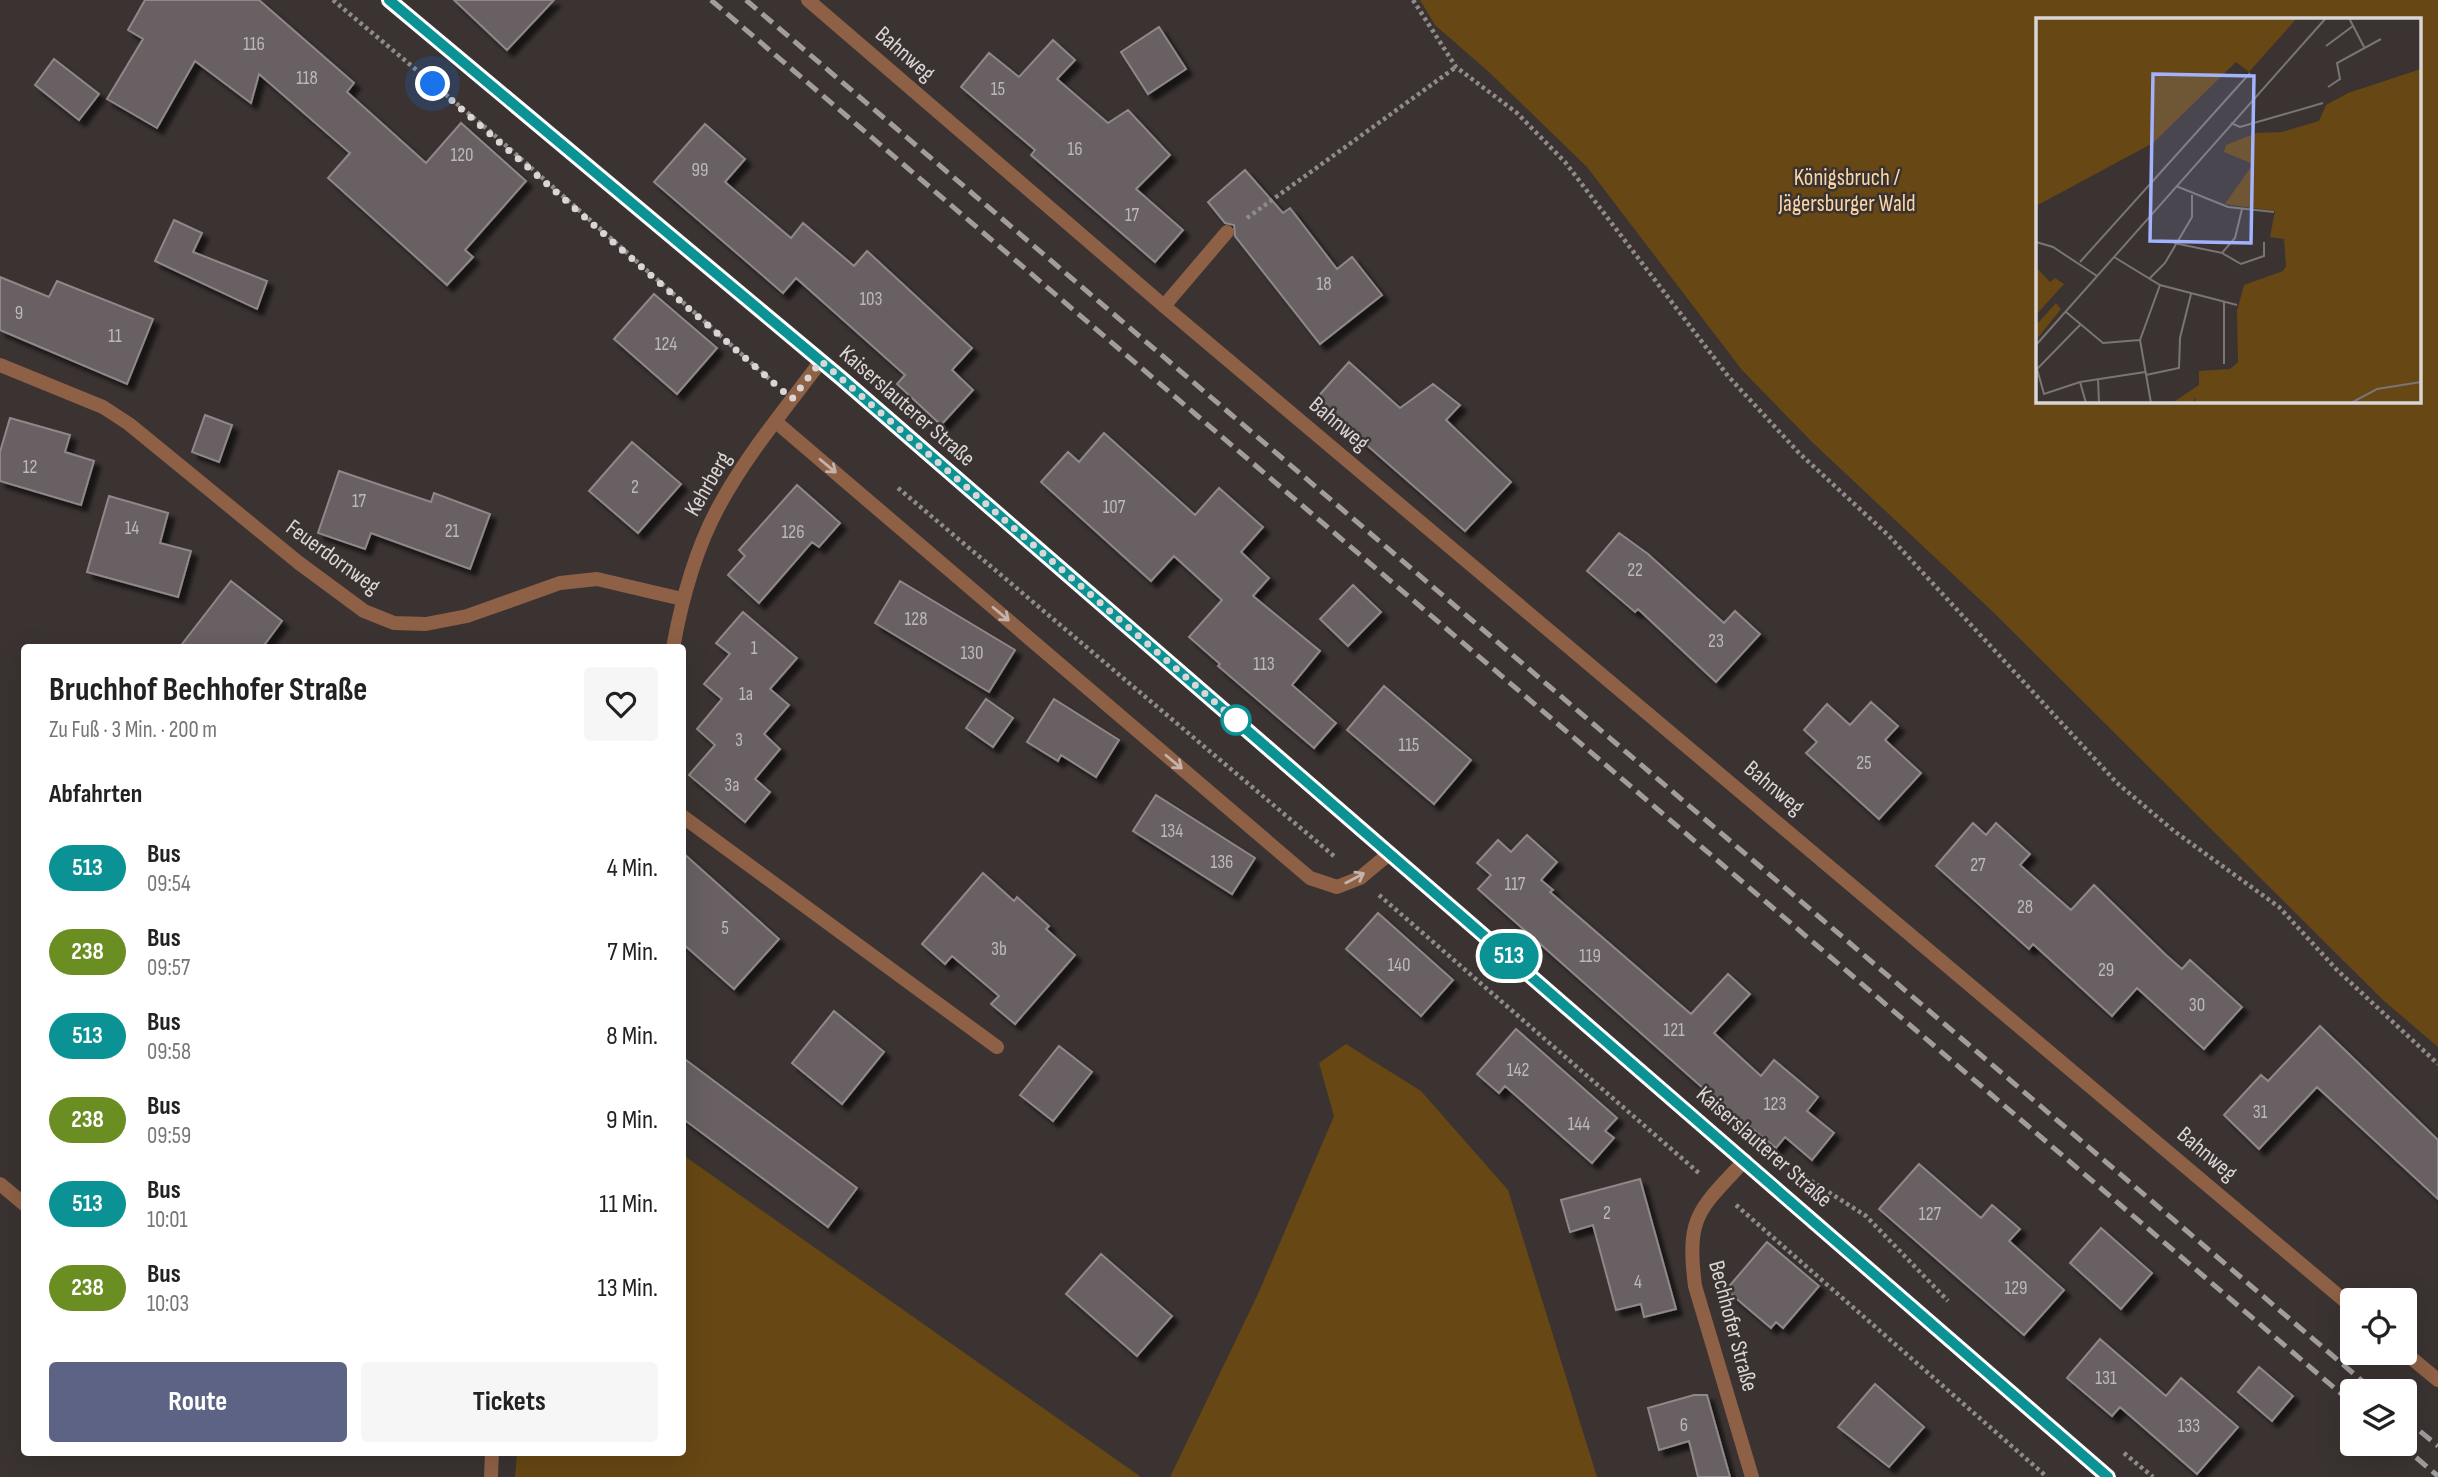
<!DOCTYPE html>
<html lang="de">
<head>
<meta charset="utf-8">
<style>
	:root { --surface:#fff; --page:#f6f6f6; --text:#222; --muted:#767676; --accent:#5c6385 }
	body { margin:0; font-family:"Sofia Sans Condensed",sans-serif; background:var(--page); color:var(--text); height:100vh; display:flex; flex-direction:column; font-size:26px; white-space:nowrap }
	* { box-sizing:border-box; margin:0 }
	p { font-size:23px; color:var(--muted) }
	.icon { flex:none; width:38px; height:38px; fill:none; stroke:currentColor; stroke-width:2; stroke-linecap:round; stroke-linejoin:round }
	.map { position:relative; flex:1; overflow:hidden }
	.panel { position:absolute; left:21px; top:644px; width:665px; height:812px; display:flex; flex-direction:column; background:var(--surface); border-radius:7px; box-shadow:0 7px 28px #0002 }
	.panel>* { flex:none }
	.badge { padding:0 14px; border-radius:23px; font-size:24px; line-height:46px }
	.fabs { position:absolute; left:2340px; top:1288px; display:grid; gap:14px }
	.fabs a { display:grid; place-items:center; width:77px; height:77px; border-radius:7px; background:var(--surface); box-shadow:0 7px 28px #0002; font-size:35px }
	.you { position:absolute; width:35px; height:35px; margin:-18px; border:5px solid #fff; border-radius:50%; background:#1a73e8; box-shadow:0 0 0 10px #1a73e833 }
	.map>.badge { position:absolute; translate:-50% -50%; box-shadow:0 0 0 4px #fff }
	h2 { padding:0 28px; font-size:26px; line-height:63px }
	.round { display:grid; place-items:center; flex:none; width:74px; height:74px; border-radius:7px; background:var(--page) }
	.headline { display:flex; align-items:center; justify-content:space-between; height:119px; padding:0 28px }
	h1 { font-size:33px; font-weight:700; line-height:52px }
	.cta { display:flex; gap:14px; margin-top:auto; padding:14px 28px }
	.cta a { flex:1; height:80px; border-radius:7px; background:var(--accent); color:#fff; font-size:28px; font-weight:700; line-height:80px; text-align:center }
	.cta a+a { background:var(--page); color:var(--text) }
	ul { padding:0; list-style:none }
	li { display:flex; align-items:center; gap:21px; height:84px; padding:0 28px }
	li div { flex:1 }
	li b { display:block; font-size:26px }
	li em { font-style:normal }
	li .badge { min-width:77px; font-weight:700; text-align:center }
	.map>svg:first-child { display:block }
</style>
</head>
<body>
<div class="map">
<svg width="2438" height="1477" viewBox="0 0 2438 1477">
	<defs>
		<filter id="shadow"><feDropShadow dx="6" dy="6" stdDeviation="2" flood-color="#0009"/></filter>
	</defs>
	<rect width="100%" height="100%" fill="#3a3332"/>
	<path fill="#674713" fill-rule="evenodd" d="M 1420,0 L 2438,0 L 2438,1047 L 2383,1000 L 1992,611 L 1812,442 L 1742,370 L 1587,167 L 1490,73 L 1435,25 ZM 2419,19 L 2419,401 L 2037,401 L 2037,19 Z
		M 1346,1044 L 1421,1091 L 1508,1190 L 1597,1477 L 1170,1477 L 1258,1294 L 1334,1116 L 1319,1063 Z
		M 683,1155 L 1141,1477 L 515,1477 L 517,1453 L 682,1452 Z"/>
	<path fill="#686062" stroke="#8f8788" stroke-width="2" filter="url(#shadow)" d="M 145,0 L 259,0 L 354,83 L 347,92 L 426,163 L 461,123 L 526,181 L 465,250 L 473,257 L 447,285 L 328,178 L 350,153 L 259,74 L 251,103 L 195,61 L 157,128 L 107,99 L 143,39 L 128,30 Z
		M 454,0 L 554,0 L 507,50 Z
		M 1159,27 L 1186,69 L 1148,94 L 1121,52 Z
		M 1053,40 L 1075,60 L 1057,79 L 1108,123 L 1128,110 L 1170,155 L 1136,189 L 1183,230 L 1155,262 L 1031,155 L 1035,150 L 961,87 L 989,53 L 1019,77 Z
		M 54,59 L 99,94 L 79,120 L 35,85 Z
		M 705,124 L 745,159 L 725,182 L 791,238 L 803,223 L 854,266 L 867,251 L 972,348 L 952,370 L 973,390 L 941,425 L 897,384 L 905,375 L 796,278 L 783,293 L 654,182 Z
		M 1245,170 L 1283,213 L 1290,208 L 1337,269 L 1352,257 L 1382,295 L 1320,344 L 1235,236 L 1234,225 L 1225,223 L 1208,202 Z
		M 174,220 L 202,233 L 193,252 L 267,281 L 257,309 L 155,261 Z
		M 0,277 L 49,297 L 57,281 L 153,319 L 127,384 L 0,330 Z
		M 654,294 L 717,348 L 677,394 L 614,339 Z
		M 1349,362 L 1400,408 L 1433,384 L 1460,405 L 1446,420 L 1511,482 L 1465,531 L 1315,400 Z
		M 205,415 L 232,425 L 219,462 L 192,452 Z
		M 10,418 L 70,435 L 65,452 L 94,461 L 81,505 L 0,481 L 0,452 Z
		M 1104,433 L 1195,515 L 1219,488 L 1263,527 L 1241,552 L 1269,578 L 1253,596 L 1320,651 L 1292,685 L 1336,723 L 1314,748 L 1218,666 L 1220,664 L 1189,637 L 1222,600 L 1174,556 L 1151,581 L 1041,482 L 1068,452 L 1079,462 Z
		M 632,442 L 681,484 L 638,533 L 589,491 Z
		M 339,471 L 431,502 L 434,493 L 490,514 L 470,569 L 371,533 L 365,549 L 318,533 Z
		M 797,485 L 840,523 L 819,547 L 812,542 L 759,603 L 728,575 L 745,556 L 739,550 Z
		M 109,496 L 168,513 L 160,543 L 191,551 L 178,597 L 87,572 Z
		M 1619,533 L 1648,554 L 1724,623 L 1735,611 L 1760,634 L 1716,682 L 1638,609 L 1635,612 L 1587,571 Z
		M 231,581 L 282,621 L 262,648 L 179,648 Z
		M 900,581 L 1015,650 L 989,692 L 875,623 Z
		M 1353,585 L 1381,612 L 1348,646 L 1320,619 Z
		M 743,612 L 797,658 L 770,689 L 789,705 L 764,734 L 780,749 L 755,779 L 770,792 L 745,822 L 689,775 L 715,745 L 697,729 L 722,699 L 704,684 L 730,654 L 716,643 Z
		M 1384,686 L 1471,760 L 1434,804 L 1347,730 Z
		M 986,699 L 1013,718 L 993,747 L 966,728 Z
		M 1054,699 L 1119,740 L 1096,777 L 1061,755 L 1058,761 L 1027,742 Z
		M 1871,702 L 1898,726 L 1885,740 L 1921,773 L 1879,819 L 1806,753 L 1817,742 L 1804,730 L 1827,704 L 1850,725 Z
		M 1156,795 L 1255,858 L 1232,894 L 1133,831 Z
		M 1973,823 L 1986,835 L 1996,823 L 2030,854 L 2020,865 L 2071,910 L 2094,885 L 2166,955 L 2182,969 L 2190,960 L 2242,1007 L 2204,1049 L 2137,988 L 2112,1016 L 2033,944 L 2029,949 L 1936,866 Z
		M 1527,835 L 1557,862 L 1541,880 L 1553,890 L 1550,892 L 1691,1014 L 1728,974 L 1750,994 L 1714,1033 L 1761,1076 L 1774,1060 L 1818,1097 L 1807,1111 L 1834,1133 L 1812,1160 L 1785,1137 L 1776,1148 L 1713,1097 L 1478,889 L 1491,875 L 1477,863 L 1498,840 L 1511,852 Z
		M 682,852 L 779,939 L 734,989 L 682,943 Z
		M 983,873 L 1014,901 L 1017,897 L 1049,926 L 1046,929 L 1075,955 L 1015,1024 L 991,1004 L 999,996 L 952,956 L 945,964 L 922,944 Z
		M 1378,913 L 1453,980 L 1421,1016 L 1346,949 Z
		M 834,1011 L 884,1052 L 842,1104 L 792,1063 Z
		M 2320,1026 L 2438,1140 L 2438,1199 L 2317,1087 L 2259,1149 L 2224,1115 L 2261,1075 L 2268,1081 Z
		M 1516,1029 L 1617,1118 L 1605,1131 L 1614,1138 L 1592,1163 L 1505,1086 L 1499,1093 L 1477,1074 Z
		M 1059,1046 L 1092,1072 L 1053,1121 L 1020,1095 Z
		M 682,1057 L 857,1188 L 828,1227 L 682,1118 Z
		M 1919,1164 L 1981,1218 L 1992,1205 L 2020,1229 L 2009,1241 L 2064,1290 L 2024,1335 L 1879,1209 Z
		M 1640,1179 L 1676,1309 L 1644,1317 L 1641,1304 L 1616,1310 L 1593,1225 L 1570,1232 L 1561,1200 Z
		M 2101,1228 L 2152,1273 L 2121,1309 L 2070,1263 Z
		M 1767,1242 L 1819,1286 L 1783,1328 L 1776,1322 L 1771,1328 L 1726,1290 Z
		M 1101,1254 L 1172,1316 L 1137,1356 L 1066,1294 Z
		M 2100,1339 L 2166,1396 L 2181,1378 L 2238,1427 L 2197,1474 L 2120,1407 L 2112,1416 L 2067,1378 Z
		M 2259,1367 L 2293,1396 L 2272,1421 L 2238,1392 Z
		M 1875,1384 L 1924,1427 L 1889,1467 L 1838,1427 Z
		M 1694,1395 L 1707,1395 L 1730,1477 L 1698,1477 L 1689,1441 L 1659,1450 L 1648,1408 Z"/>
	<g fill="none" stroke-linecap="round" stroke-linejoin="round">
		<path stroke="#908b8a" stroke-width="4.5" stroke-dasharray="3.5 3.5" stroke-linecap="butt" d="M 333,0 L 493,134 L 774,383
			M 1413,0 L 1456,67 L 1517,113 L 1565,162 L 1728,376 L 1799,453 L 1888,535 L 2117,783 L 2174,831 L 2279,907 L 2337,970 L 2438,1064
			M 1247,218 L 1456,67
			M 898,488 L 1335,857
			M 1379,895 L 1700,1174
			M 1805,1177 L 1866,1216 L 1948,1301
			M 1736,1205 L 2047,1477
			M 2124,1453 L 2153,1477"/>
		<path stroke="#8e6146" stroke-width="14" d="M 1164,306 L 1227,232
			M 776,422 L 1310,878 L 1337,887 L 1360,878 L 1390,853
			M 682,816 L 997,1047"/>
		<path stroke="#8e6146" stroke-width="14" d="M 808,0 L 1164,306 L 2352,1307
			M 0,365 L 103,407 L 129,424 L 299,563 L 364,611 L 394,623 L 426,624 L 467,616 L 560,583 L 597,579 L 682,599
			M 673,648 C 682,598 695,550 719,506 C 747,454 786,408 821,361
			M 1745,1160 C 1699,1210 1686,1215 1695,1286 L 1752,1477
			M 0,1184 L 24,1204
			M 2404,1352 L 2438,1380
			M 491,1477 L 492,1452"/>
		<path stroke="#bf784c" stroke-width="14" d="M 389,0 L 821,361 L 2107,1477"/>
		<path stroke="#a29d9c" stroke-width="5" stroke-dasharray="14 7" stroke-linecap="butt" d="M 711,0 L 2352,1403
			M 746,0 L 2374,1391
			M 2404,1418 L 2438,1446
			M 2400,1444 L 2438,1476"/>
	</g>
	<defs><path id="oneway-shaft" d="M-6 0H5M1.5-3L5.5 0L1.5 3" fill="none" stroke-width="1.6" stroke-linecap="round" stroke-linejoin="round" transform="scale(1.75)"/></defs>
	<g stroke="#c3b3aa">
		<use href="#oneway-shaft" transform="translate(828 466) rotate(40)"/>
		<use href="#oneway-shaft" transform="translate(1001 614) rotate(40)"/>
		<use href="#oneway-shaft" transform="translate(1174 762) rotate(40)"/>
		<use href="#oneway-shaft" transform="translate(1355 878) rotate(-28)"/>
	</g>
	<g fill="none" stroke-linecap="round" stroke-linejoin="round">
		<defs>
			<path id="line" d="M 389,0 L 841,378 L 2108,1477"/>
		</defs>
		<use href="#line" stroke="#fff" stroke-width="16"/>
		<use href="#line" stroke="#0a9294" stroke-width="10"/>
		<path stroke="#dad6d5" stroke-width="7" stroke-dasharray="0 12.6" d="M 433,84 L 792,399 L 821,361 L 1246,729 L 1236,720"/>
	</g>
	<circle fill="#fff" stroke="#0a9294" stroke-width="3.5" cx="1236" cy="720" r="14"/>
	<g text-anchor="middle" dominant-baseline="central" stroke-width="5" stroke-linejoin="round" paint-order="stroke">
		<g font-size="19" fill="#beb8b8">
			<text x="254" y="44">116</text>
			<text x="307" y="78">118</text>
			<text x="998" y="89">15</text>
			<text x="1075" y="149">16</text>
			<text x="462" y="155">120</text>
			<text x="700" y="170">99</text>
			<text x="1132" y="215">17</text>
			<text x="1324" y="284">18</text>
			<text x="871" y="299">103</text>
			<text x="19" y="313">9</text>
			<text x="115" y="336">11</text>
			<text x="666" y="344">124</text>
			<text x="30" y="467">12</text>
			<text x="635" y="487">2</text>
			<text x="359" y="501">17</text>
			<text x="1114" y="507">107</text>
			<text x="132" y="528">14</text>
			<text x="452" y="531">21</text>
			<text x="793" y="532">126</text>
			<text x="1635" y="570">22</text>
			<text x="916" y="619">128</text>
			<text x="1716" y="641">23</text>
			<text x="754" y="648">1</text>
			<text x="972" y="653">130</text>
			<text x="1264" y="664">113</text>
			<text x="746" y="694">1a</text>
			<text x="739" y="740">3</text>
			<text x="1409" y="745">115</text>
			<text x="1864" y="763">25</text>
			<text x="732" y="785">3a</text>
			<text x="1172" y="831">134</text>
			<text x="1222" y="862">136</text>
			<text x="1978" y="865">27</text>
			<text x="1515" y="884">117</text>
			<text x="2025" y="907">28</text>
			<text x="725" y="928">5</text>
			<text x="999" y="949">3b</text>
			<text x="1590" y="956">119</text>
			<text x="1399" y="965">140</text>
			<text x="2106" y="970">29</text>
			<text x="2197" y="1005">30</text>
			<text x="1674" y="1030">121</text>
			<text x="1518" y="1070">142</text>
			<text x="1775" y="1104">123</text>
			<text x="2260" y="1112">31</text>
			<text x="1579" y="1124">144</text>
			<text x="1607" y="1213">2</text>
			<text x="1930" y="1214">127</text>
			<text x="1638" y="1282">4</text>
			<text x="2016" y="1288">129</text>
			<text x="2106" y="1378">131</text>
			<text x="1684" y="1425">6</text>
			<text x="2189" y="1426">133</text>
		</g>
		<g font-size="23" fill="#dad6d5" stroke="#3a3332">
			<text transform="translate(905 54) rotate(41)">Bahnweg</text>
			<text transform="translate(907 406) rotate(41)">Kaiserslauterer Straße</text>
			<text transform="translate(1339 424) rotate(40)">Bahnweg</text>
			<text transform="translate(708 484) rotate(-60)">Kehrberg</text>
			<text transform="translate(333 557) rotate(36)">Feuerdornweg</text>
			<text transform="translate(1774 788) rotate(40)">Bahnweg</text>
			<text transform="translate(1764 1147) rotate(41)">Kaiserslauterer Straße</text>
			<text transform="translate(2207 1154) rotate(40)">Bahnweg</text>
			<text transform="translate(1733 1326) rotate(75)">Bechhofer Straße</text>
		</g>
		<g font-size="23" fill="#fbd7a5" stroke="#3a3332">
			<text x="1847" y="178">Königsbruch /<tspan x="1847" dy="26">Jägersburger Wald</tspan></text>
		</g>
	</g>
	<g transform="translate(2036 18)">
		<rect width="385" height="385" fill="#3a3332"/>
		<path d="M 0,0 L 261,0 L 213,54 L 200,44 L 117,125 L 0,188 ZM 385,51 L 385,385 L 159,385 L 160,379 L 156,385 L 136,385 L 163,367 L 163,353 L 194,351 L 202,344 L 201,293 L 208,267 L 247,253 L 250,248 L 248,221 L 234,219 L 239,193 L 189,186 L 217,146 L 188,134 L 190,127 L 220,115 L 246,114 L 283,103 L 290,87 L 312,75 ZM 1,250 L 14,264 L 19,260 L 28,266 L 0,297 ZM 20,285 L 25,291 L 0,322 L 0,307 Z" fill="#674713"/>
		<path fill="none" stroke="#7a7473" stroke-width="2" d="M 313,0 L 328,29M 290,28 L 317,8M 292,69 L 304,61 L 301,45 L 345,21M 195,105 L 204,109 L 287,85M 140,168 L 192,189 L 238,194M 0,224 L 17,229 L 61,258M 138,225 L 186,235 L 199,220 L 206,191M 186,235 L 205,246 L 228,238 L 228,224M 78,239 L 124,267 L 201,287M 44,244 L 214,55M 113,261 L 129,245 L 156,199 L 156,177M 30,294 L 67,325 L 104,322M 44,307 L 1,351 L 8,376 L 44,364 L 109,354M 0,327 L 290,0M 188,346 L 188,284M 110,357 L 143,350 L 144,320 L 155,276M 62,361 L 63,385M 44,364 L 50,385M 115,385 L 104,322 L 124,267M 315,385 L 341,371 L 385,364"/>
		<path fill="#a2b2fd" fill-opacity="0.15" stroke="#a2b2fd" stroke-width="3.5" d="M 117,56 L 218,58 L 215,225 L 114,223 Z"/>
		<rect width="385" height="385" fill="none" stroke="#dad6d5" stroke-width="3.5"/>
	</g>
</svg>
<div class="fabs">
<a><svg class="icon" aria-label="locate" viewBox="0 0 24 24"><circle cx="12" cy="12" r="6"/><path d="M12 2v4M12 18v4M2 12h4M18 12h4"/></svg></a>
<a><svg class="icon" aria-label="layers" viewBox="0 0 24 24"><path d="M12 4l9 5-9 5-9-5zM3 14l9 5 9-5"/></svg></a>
</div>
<div class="you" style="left:433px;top:84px"></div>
<b class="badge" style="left:1509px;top:956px;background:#0a9294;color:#fff">513</b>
<section class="panel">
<div class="headline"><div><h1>Bruchhof Bechhofer Straße</h1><p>Zu Fuß · 3 Min. · 200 m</p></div><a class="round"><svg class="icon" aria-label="heart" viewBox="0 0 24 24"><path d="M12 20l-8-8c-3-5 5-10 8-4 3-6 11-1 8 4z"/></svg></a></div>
<h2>Abfahrten</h2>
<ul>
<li><span class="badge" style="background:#0a9294;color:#fff">513</span><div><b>Bus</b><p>09:54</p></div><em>4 Min.</em></li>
<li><span class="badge" style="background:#6b8e23;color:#fff">238</span><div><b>Bus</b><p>09:57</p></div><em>7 Min.</em></li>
<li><span class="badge" style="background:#0a9294;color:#fff">513</span><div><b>Bus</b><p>09:58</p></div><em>8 Min.</em></li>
<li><span class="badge" style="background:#6b8e23;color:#fff">238</span><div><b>Bus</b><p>09:59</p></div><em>9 Min.</em></li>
<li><span class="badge" style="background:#0a9294;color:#fff">513</span><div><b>Bus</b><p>10:01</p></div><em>11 Min.</em></li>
<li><span class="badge" style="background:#6b8e23;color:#fff">238</span><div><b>Bus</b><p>10:03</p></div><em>13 Min.</em></li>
</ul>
<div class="cta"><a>Route</a><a>Tickets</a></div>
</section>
</div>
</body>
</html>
